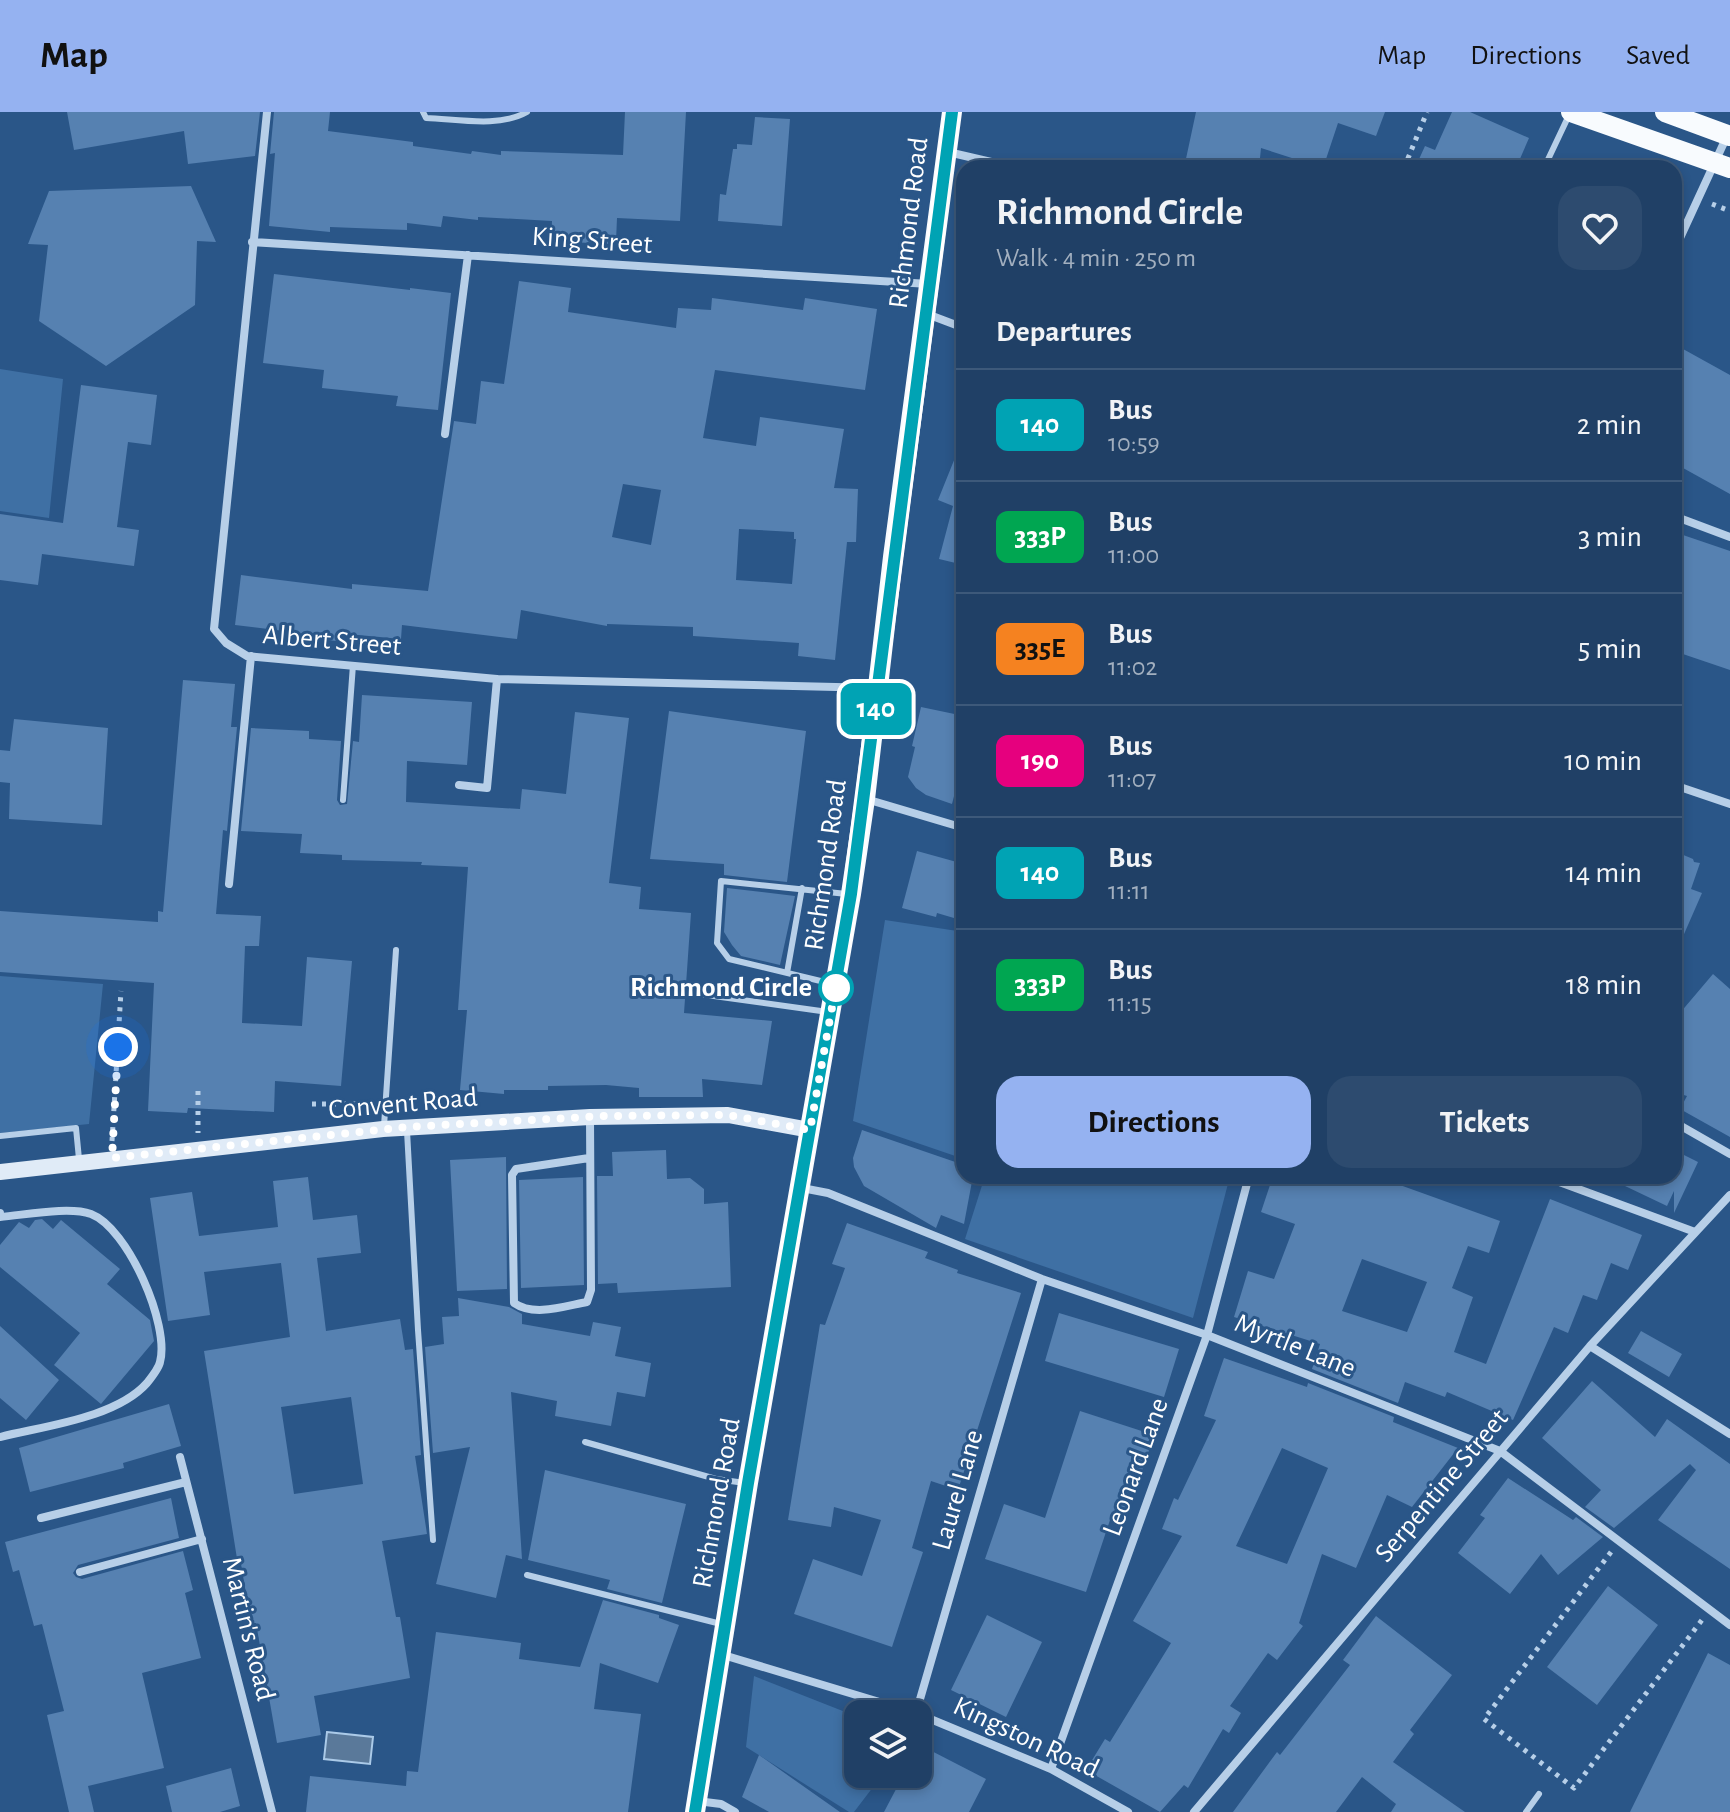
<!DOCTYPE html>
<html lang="en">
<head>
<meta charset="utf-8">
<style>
	:root { --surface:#204066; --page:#2d4b6f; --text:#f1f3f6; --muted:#a2afbf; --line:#3d597a; --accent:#95b2f1 }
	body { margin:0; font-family:"Alegreya Sans",sans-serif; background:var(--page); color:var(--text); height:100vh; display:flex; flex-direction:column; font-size:30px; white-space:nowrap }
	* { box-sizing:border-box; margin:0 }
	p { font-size:26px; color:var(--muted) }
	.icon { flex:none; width:44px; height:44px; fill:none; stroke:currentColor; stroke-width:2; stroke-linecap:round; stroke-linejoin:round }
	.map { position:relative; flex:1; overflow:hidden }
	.details { position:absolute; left:956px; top:48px; width:726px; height:1024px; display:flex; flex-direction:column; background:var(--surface); border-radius:24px; box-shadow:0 4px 12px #0003,0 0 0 2px var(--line) }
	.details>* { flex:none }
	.badge { padding:0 16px; border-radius:12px; font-size:28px; line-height:52px }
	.fabs { position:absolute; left:844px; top:1588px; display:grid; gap:16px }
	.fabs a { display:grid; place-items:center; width:88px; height:88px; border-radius:16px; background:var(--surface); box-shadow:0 4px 12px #0003,0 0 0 2px var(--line); font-size:40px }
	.you { position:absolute; width:40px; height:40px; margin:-20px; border:6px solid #fff; border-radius:50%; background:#1a73e8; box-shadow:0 0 0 12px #1a73e833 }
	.map>.badge { position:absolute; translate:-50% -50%; box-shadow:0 0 0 4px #fff }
	h2 { padding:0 40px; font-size:30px; line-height:72px }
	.round { display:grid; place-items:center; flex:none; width:84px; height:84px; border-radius:24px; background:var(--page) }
	.summary { display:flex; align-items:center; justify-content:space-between; height:136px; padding:0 40px }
	h1 { font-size:38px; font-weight:600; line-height:60px }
	.action { display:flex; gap:16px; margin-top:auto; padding:16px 40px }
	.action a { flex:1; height:92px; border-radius:24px; background:var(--accent); color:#111; font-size:32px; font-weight:600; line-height:92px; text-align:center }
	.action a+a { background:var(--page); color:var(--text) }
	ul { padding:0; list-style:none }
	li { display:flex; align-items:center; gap:24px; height:112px; padding:0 40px; border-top:2px solid var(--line) }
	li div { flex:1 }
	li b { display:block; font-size:30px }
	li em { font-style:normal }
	li .badge { min-width:88px; font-weight:700; text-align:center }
	header { display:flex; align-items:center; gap:48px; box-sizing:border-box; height:112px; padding:0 40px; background:var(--accent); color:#111 }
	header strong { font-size:38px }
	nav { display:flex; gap:44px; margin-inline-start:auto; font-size:28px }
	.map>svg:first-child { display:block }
</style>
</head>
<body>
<header>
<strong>Map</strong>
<nav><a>Map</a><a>Directions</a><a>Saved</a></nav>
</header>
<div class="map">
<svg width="1730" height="1700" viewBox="0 0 1730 1700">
	<rect width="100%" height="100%" fill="#2a5688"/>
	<path fill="#3f70a4" d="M 0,257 L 63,267 L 49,406 L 0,399 Z
		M 885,808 L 964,820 L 964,1047 L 853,1009 Z
		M 0,864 L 103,872 L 89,1012 L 0,1021 Z
		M 985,1064 L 1230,1064 L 1193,1206 L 965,1127 Z
		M 754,1564 L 858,1605 L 858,1662 L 883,1662 L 854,1700 L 849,1700 L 746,1635 Z"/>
	<path fill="#5a799a" stroke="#abcae8" stroke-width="2" d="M 327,1620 L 373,1625 L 370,1652 L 324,1647 Z"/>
	<path fill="#5681b1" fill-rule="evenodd" d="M 67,0 L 260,0 L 255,44 L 188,52 L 184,19 L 74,38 Z
		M 274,0 L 330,0 L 328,19 L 413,30 L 413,34 L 471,42 L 472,39 L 501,43 L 501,39 L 623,43 L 625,0 L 686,0 L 680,109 L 617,106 L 616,129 L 610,128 L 609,132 L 551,129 L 552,109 L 478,105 L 478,108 L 443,104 L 441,115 L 407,111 L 407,118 L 330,115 L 330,120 L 269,114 L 275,41 L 270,42 Z
		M 1196,0 L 1385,0 L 1376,24 L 1338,11 L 1323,56 L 1261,36 L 1259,56 L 1184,56 Z
		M 1452,0 L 1470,0 L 1529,26 L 1516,56 L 1415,56 L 1425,34 L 1435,38 Z
		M 755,5 L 790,7 L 782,114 L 718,109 L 720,82 L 726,83 L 733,37 L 737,37 L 737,32 L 752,33 Z
		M 191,74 L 216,130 L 197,129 L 195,193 L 106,254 L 39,209 L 48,133 L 28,132 L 49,79 Z
		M 274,162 L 410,178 L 410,176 L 451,181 L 438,298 L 396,294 L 398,284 L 322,276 L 324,258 L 263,251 Z
		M 519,169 L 571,176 L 568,200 L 676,216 L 678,196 L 711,198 L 712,186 L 803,198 L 805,186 L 877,197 L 865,278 L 715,258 L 703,326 L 756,334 L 760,305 L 844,317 L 834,376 L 858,377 L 856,430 L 847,430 L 835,548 L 798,544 L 799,531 L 693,524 L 693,515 L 607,512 L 607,514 L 521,498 L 517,527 L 402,513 L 401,527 L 337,521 L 336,529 L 284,523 L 284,519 L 235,513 L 241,463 L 352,477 L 352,472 L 428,479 L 454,309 L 476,312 L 481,269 L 504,272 ZM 623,372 L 661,378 L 651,433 L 612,425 ZM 739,417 L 794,420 L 794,427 L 796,427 L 792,472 L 736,468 Z
		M 1674,232 L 1730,263 L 1730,382 L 1674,351 Z
		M 81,273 L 157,283 L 151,333 L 128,330 L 117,415 L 139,418 L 134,454 L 42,442 L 38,473 L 0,468 L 0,402 L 63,411 Z
		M 963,326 L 964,326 L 964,453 L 939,447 L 953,394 L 938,388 Z
		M 1683,423 L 1730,439 L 1730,558 L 1674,539 L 1674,449 Z
		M 183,568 L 235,572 L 231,615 L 237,615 L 227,719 L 223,718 L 216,802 L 261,804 L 259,834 L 245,834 L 242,911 L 302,914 L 307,845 L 352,849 L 341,974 L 275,969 L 274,1000 L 188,996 L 187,1001 L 148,999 L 154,871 L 0,860 L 0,799 L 158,810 L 158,799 L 163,800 Z
		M 362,583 L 472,590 L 467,653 L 407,649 L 406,690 L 520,697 L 522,677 L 566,682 L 575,600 L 629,606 L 609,771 L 641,775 L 639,797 L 691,801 L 684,901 L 772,909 L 762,973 L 702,967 L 703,985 L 639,985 L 639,976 L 606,973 L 548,974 L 548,978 L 504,978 L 504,982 L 460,978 L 467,898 L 458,898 L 468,755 L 421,753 L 422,750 L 342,748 L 342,743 L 300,741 L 302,722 L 241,719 L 251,616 L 309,619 L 309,627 L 341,629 L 337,688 L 340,693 L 347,692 L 353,629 L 359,630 Z
		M 921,595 L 964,604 L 964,645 L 952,692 L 926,683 L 916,676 L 908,665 L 915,635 L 912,634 Z
		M 669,599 L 806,619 L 787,770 L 724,763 L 724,752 L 650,747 Z
		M 14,607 L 108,616 L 102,713 L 9,707 L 10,671 L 0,670 L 0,638 L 10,639 Z
		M 917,739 L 964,752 L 964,809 L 937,801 L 936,805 L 902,796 Z
		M 1674,739 L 1693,747 L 1694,750 L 1700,751 L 1691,777 L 1702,781 L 1674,845 Z
		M 727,776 L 795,784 L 780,853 L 741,844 L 732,833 L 724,820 Z
		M 1713,862 L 1730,877 L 1730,1025 L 1680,997 L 1687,984 L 1674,980 L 1674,908 Z
		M 862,1018 L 964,1053 L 964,1064 L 973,1064 L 964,1112 L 941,1103 L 936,1116 L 864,1074 L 854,1055 L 853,1046 Z
		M 666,1038 L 667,1067 L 690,1066 L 704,1077 L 704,1092 L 728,1090 L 731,1175 L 618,1181 L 617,1171 L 598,1172 L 597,1064 L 613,1064 L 612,1040 Z
		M 1674,1038 L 1698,1050 L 1674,1101 L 1674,1079 L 1667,1094 L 1604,1064 L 1674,1064 Z
		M 506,1045 L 507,1177 L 457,1179 L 450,1048 Z
		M 1273,1064 L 1388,1064 L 1386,1068 L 1500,1109 L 1489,1141 L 1468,1134 L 1452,1176 L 1473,1185 L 1454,1240 L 1486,1252 L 1550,1087 L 1642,1123 L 1628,1158 L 1611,1151 L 1597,1188 L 1583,1183 L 1568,1221 L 1554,1215 L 1513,1308 L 1447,1280 L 1445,1285 L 1405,1270 L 1398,1291 L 1312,1257 L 1320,1232 L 1234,1205 L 1248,1159 L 1274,1167 L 1295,1112 L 1261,1100 ZM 1362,1147 L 1427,1170 L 1407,1220 L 1342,1199 Z
		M 308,1065 L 313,1108 L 357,1103 L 361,1141 L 317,1146 L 326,1219 L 400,1207 L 405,1238 L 413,1237 L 421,1343 L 415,1344 L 427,1422 L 382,1429 L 396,1505 L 400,1505 L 410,1566 L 314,1584 L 321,1623 L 277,1631 L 256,1511 L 251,1511 L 241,1452 L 238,1453 L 204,1239 L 290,1225 L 281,1151 L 204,1160 L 210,1203 L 168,1209 L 150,1086 L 192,1080 L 199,1124 L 278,1115 L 273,1069 ZM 351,1285 L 363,1372 L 294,1382 L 281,1295 Z
		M 583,1065 L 584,1173 L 521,1176 L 519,1068 Z
		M 42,1107 L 53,1117 L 61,1108 L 120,1157 L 107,1172 L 150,1208 L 154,1229 L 101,1292 L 54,1253 L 80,1221 L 0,1155 L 0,1133 L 19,1110 L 29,1116 L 35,1108 Z
		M 847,1111 L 928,1140 L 925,1146 L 958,1158 L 957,1161 L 1021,1181 L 958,1378 L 931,1369 L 912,1436 L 923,1440 L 892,1535 L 794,1502 L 813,1447 L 862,1464 L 881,1408 L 834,1395 L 831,1415 L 788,1408 L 820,1212 L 825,1213 L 845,1156 L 832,1152 Z
		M 458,1186 L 509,1195 L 522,1202 L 522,1212 L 590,1224 L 593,1210 L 621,1215 L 615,1244 L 651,1251 L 645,1285 L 617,1280 L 611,1314 L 555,1304 L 557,1289 L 511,1280 L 522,1447 L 506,1443 L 496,1486 L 436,1472 L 470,1335 L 433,1341 L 425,1235 L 444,1232 L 442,1205 L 459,1204 Z
		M 1059,1201 L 1179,1237 L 1164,1285 L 1045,1249 Z
		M 0,1214 L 59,1268 L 26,1308 L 0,1286 Z
		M 1641,1219 L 1682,1242 L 1669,1265 L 1628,1241 Z
		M 1224,1246 L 1307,1275 L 1308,1271 L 1394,1305 L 1393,1310 L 1458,1336 L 1412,1395 L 1387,1383 L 1356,1456 L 1322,1442 L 1299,1511 L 1303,1514 L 1277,1548 L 1268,1541 L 1230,1594 L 1241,1601 L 1229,1621 L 1223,1617 L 1188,1676 L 1184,1673 L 1160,1700 L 1086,1658 L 1105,1627 L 1110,1630 L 1171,1531 L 1133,1509 L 1182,1424 L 1162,1417 L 1174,1386 L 1178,1388 L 1216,1308 L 1204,1304 ZM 1282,1336 L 1328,1356 L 1287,1452 L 1236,1434 Z
		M 1592,1269 L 1655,1325 L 1667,1307 L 1730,1352 L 1730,1457 L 1658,1408 L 1696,1358 L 1690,1352 L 1614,1416 L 1585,1395 L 1601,1378 L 1542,1326 Z
		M 169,1292 L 181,1334 L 123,1351 L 124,1356 L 30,1380 L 19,1336 Z
		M 1080,1299 L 1154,1323 L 1124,1413 L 1110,1408 L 1086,1480 L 985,1447 L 1004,1392 L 1045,1406 Z
		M 545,1358 L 686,1392 L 662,1491 L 607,1477 L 610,1468 L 528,1448 Z
		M 1508,1366 L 1573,1408 L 1576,1405 L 1603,1425 L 1558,1463 L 1541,1442 L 1510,1482 L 1458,1441 L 1485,1406 L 1480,1403 Z
		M 171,1386 L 179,1426 L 78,1453 L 73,1461 L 76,1465 L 82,1467 L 183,1439 L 193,1478 L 185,1481 L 201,1546 L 142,1561 L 164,1656 L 88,1674 L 94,1700 L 69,1700 L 47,1603 L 64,1599 L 42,1512 L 34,1514 L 19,1458 L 13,1460 L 5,1430 Z
		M 1608,1474 L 1658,1513 L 1597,1593 L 1547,1555 Z
		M 603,1488 L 659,1503 L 659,1506 L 679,1513 L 658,1571 L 600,1551 L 594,1597 L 641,1602 L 628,1700 L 306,1700 L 310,1664 L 406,1674 L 407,1659 L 418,1660 L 436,1520 L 521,1531 L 519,1547 L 580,1555 Z
		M 987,1503 L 1042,1530 L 1006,1605 L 951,1578 Z
		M 1376,1504 L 1452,1563 L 1410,1618 L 1414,1622 L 1393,1650 L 1465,1700 L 1391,1700 L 1396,1692 L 1362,1665 L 1336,1700 L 1233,1700 L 1277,1640 L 1280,1643 L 1350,1553 L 1343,1548 Z
		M 1708,1541 L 1730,1553 L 1730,1700 L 1630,1700 Z
		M 918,1632 L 986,1667 L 969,1700 L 884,1700 L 904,1662 L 918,1662 Z
		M 759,1643 L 840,1700 L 769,1700 L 742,1685 Z
		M 231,1656 L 240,1694 L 220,1700 L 172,1700 L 166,1674 Z"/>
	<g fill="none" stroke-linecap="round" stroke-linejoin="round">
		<path stroke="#b7cfe8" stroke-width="5" stroke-dasharray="4 6" stroke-linecap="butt" d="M 1404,56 L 1427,0
			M 1712,92 L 1730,99
			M 198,979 L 198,1021
			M 312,992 L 374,992
			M 112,1029 L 121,879
			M 1611,1440 L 1484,1607 L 1574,1676 L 1702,1508"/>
		<path stroke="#b7cfe8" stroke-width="6" d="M 423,0 L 426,6 C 457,7 499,16 527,0
			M 1544,56 L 1570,1
			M 343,688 L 353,553
			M 787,861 L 802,776
			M 833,872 L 729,847 L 717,831 L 721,769 L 847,782
			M 692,881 L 828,900
			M 384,1014 L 396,838
			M 407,1019 L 418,1218 L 433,1428
			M 0,1024 L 76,1016 L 79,1047
			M 585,1330 L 716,1367 L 745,1371
			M 527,1463 L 721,1512
			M 1526,1700 L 1539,1682"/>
		<path stroke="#b7cfe8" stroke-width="8" d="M 267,0 L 214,517 L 226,531 L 247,544 L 497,567 L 878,576
			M 948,40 L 1017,56
			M 252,130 L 929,172
			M 1674,139 L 1727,24
			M 927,202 L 964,216
			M 445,322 L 468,143
			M 1674,404 L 1730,425
			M 459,673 L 487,676 L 497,567
			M 1674,673 L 1730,692
			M 866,687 L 964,716
			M 229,772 L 251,544
			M 1674,1010 L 1730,1042
			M 589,1046 L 516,1057 L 512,1063 L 514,1191 C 534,1205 565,1194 587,1190 L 591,1178 L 590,1006
			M 1543,1064 L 1695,1120
			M 802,1076 L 828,1081 L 1042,1167 L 1207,1223 L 1500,1339 L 1730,1513
			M 0,1101 L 0,1105 C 25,1103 69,1094 91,1102 C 128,1116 170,1213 160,1250 C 159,1256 151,1266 147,1271 C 116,1306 44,1314 0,1325
			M 1590,1234 L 1730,1322
			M 180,1345 L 272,1700
			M 41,1406 L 186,1370
			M 80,1460 L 202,1427
			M 720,1542 L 916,1601 L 1051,1657 L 1128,1700
			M 916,1601 L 1042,1167
			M 1051,1657 L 1207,1223 L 1249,1064
			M 697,1689 L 721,1692 L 735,1700
			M 1194,1700 L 1590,1234 L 1730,1083"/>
		<path stroke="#e0ebf7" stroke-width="16" d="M 0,1060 L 383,1017 L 590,1005 L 728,1003 L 810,1018"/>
		<path stroke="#f8fbfe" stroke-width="20" d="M 1571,0 L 1730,56
			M 1665,0 L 1730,24
			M 695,1700 L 748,1371 L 851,782 L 865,687 L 893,445 L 952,0"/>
	</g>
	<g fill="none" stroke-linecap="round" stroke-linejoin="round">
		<defs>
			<path id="line" d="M 695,1700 L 748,1371 L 851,782 L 952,0"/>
		</defs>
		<use href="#line" stroke="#fff" stroke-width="18"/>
		<use href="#line" stroke="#00a3b4" stroke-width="12"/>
		<path stroke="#fff" stroke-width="8" stroke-dasharray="0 14.4" d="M 118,935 L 112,1046 L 407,1015 L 605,1004 L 728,1003 L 810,1018 L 836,873 L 836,876"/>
	</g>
	<circle fill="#fff" stroke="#00a3b4" stroke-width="4" cx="836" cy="876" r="16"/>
	<g text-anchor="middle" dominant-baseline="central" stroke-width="6" stroke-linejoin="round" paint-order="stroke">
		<g font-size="28" fill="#fff" stroke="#2a5688">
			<text transform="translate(909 111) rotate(-83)">Richmond Road</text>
			<text transform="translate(592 129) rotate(4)">King Street</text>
			<text transform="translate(332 529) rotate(5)">Albert Street</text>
			<text transform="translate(826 753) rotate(-82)">Richmond Road</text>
			<text transform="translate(403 992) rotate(-5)">Convent Road</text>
			<text transform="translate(1295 1234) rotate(22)">Myrtle Lane</text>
			<text transform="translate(1136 1355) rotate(-70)">Leonard Lane</text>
			<text transform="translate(1442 1374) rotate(-50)">Serpentine Street</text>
			<text transform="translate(958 1378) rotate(-74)">Laurel Lane</text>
			<text transform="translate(717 1391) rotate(-80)">Richmond Road</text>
			<text transform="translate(248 1517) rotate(76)">Martin's Road</text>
			<text transform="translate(1026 1626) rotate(25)">Kingston Road</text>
		</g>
		<g font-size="28" font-weight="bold" fill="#fff" stroke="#2a5688" text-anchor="end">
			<text x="812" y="876">Richmond Circle</text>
		</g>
	</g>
</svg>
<div class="fabs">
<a><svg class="icon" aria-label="layers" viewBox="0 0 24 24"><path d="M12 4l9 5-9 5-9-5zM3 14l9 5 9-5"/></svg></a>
</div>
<div class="you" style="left:118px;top:935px"></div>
<b class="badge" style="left:876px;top:597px;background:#00a3b4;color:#fff">140</b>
<section class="details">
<div class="summary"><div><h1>Richmond Circle</h1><p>Walk · 4 min · 250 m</p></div><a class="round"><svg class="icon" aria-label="heart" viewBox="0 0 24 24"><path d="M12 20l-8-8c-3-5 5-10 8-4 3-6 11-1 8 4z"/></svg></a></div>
<h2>Departures</h2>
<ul>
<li><span class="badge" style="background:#00a3b4;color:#fff">140</span><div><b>Bus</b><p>10:59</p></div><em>2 min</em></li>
<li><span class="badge" style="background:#00a651;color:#fff">333P</span><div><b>Bus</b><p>11:00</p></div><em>3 min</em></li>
<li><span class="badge" style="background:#f58220;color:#111">335E</span><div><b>Bus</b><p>11:02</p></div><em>5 min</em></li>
<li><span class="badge" style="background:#e6007e;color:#fff">190</span><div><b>Bus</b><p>11:07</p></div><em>10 min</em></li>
<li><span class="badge" style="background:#00a3b4;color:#fff">140</span><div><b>Bus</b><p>11:11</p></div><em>14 min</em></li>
<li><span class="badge" style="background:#00a651;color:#fff">333P</span><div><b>Bus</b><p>11:15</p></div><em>18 min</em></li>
</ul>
<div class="action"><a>Directions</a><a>Tickets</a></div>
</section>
</div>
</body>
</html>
